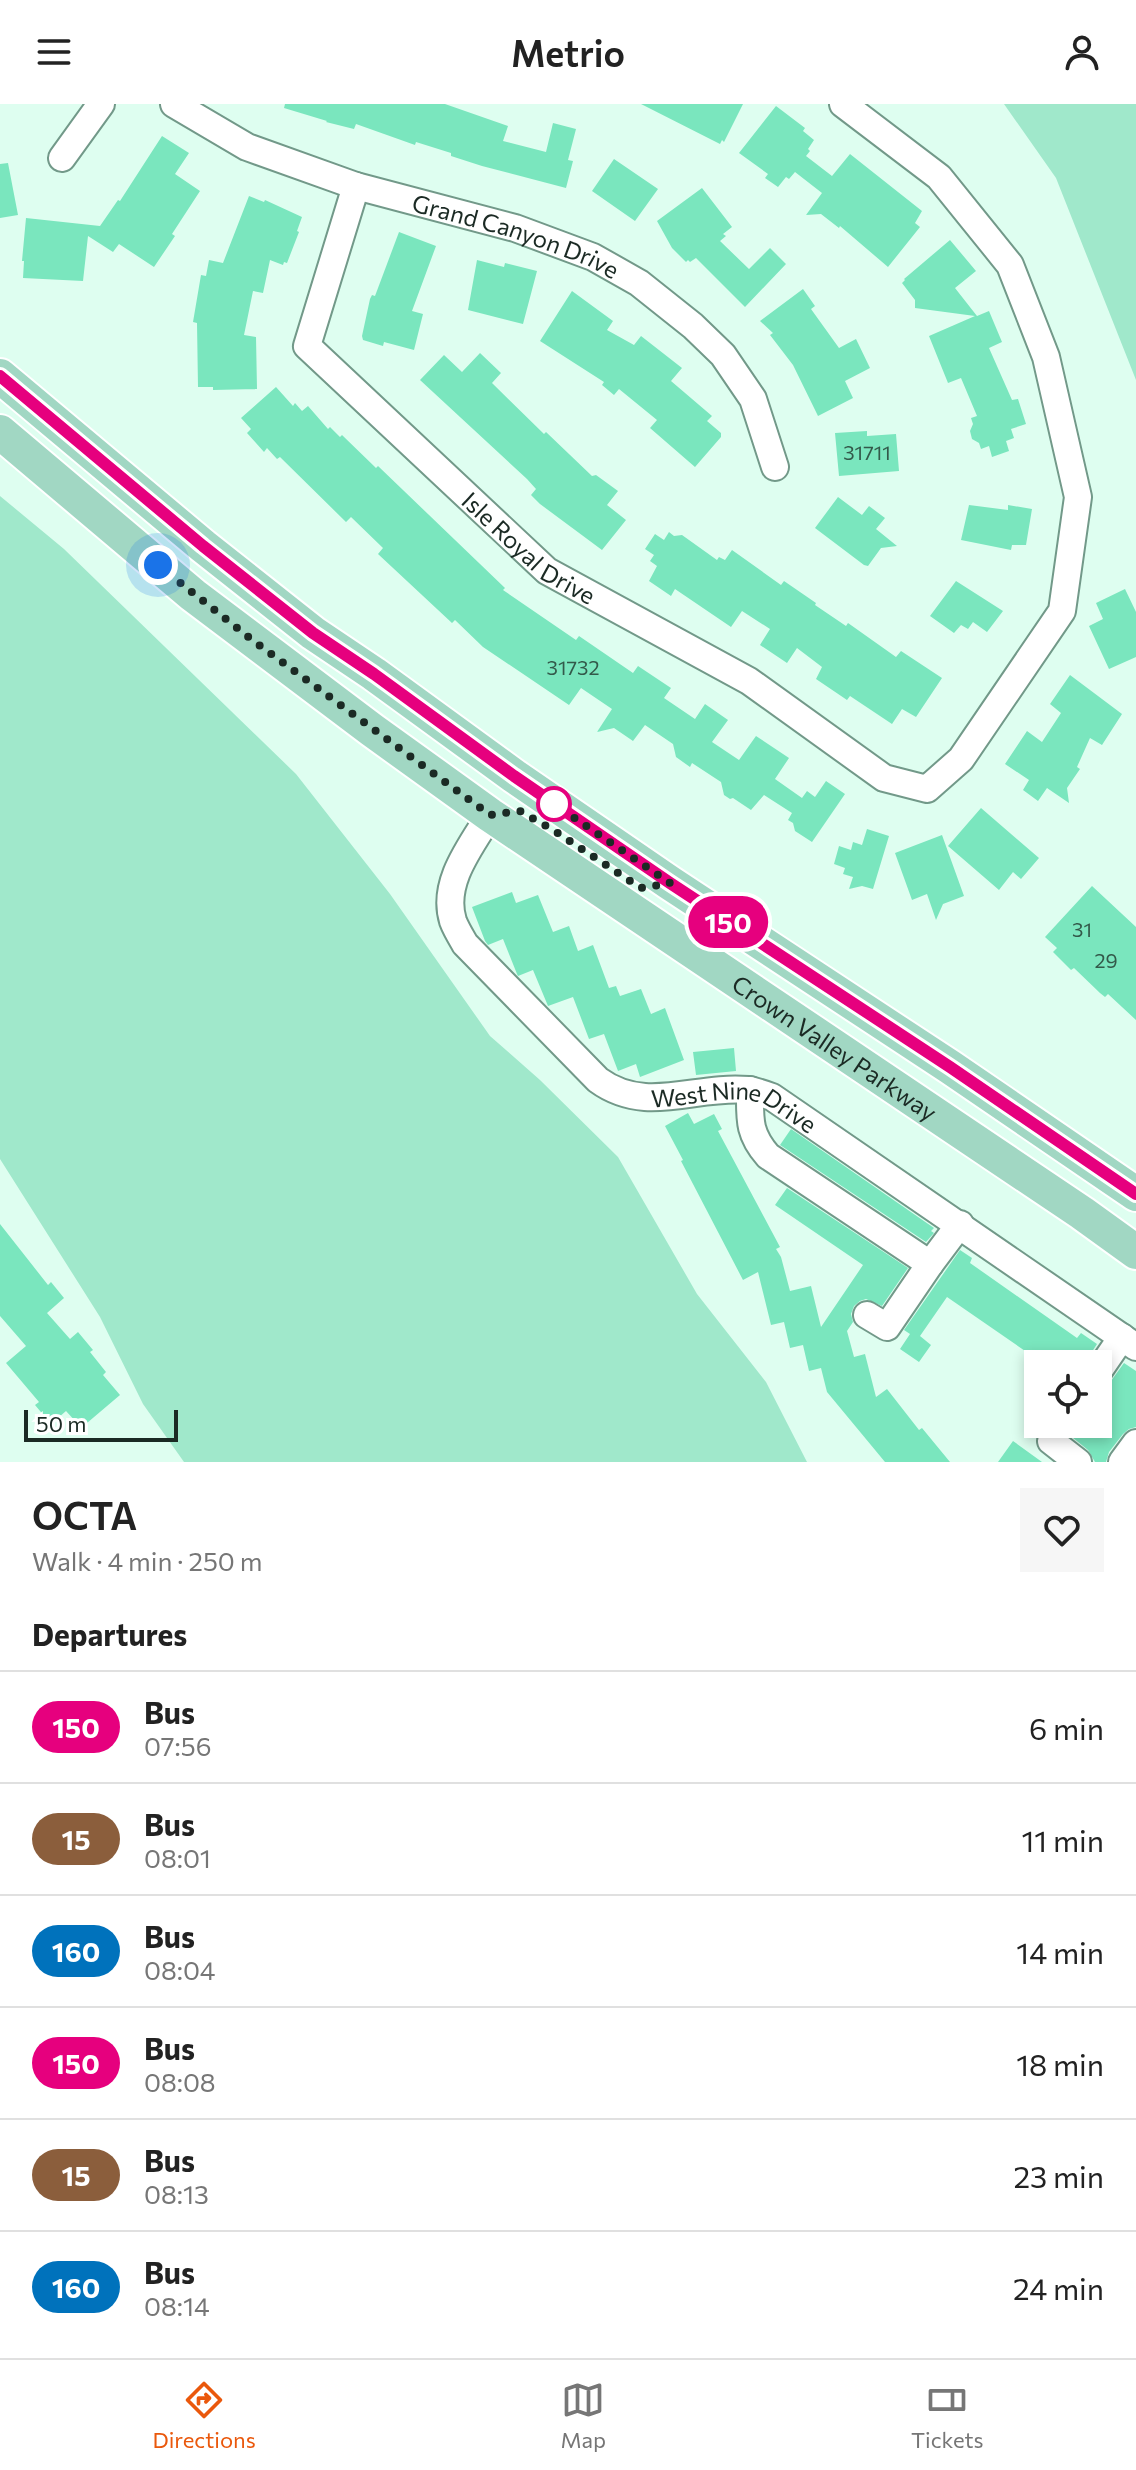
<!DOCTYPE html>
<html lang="en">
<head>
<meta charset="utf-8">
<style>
	:root { --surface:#fff; --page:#f6f6f6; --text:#222; --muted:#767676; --line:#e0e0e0; --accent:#ea580c }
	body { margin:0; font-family:Commissioner,sans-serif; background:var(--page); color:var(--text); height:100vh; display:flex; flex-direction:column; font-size:30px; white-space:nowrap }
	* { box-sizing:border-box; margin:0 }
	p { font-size:26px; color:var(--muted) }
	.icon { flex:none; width:44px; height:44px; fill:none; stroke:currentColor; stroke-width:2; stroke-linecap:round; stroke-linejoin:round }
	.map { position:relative; height:1358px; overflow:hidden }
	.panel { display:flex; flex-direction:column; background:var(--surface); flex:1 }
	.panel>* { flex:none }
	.badge { padding:0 16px; border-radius:26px; font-size:28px; line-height:52px }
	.controls { position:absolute; left:1024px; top:1246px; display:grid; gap:16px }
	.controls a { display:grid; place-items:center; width:88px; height:88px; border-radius:0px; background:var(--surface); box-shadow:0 4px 12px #0003; font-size:40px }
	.scale { position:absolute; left:24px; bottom:20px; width:154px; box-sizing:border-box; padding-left:8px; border:4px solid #1b2a24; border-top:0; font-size:22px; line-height:28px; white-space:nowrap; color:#1b2a24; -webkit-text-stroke:6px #fff; paint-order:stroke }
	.you { position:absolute; width:40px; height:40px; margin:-20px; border:6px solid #fff; border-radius:50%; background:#1a73e8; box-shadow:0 0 0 12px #1a73e833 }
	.map>.badge { position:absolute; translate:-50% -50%; box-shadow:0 0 0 4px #fff }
	h2 { padding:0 32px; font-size:30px; line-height:72px }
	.round { display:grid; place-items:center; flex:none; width:84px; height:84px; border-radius:0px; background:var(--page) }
	.headline { display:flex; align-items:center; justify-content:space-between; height:136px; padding:0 32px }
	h1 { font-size:38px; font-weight:600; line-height:60px }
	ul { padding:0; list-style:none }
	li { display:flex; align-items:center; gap:24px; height:112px; padding:0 32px; border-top:2px solid var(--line) }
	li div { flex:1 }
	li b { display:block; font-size:30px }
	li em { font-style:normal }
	li .badge { min-width:88px; font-weight:700; text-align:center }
	header { display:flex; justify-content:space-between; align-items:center; height:104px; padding:0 32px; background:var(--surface); font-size:36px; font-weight:600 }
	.tab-bar { display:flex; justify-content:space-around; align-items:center; height:112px; border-top:2px solid var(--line); background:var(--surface); font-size:22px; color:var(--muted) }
	.tab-bar a { display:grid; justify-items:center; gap:4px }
	.tab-bar .active { color:var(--accent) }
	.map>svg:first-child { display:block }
</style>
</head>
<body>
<header><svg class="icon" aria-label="menu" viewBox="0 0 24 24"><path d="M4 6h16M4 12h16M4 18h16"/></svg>Metrio<svg class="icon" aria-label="person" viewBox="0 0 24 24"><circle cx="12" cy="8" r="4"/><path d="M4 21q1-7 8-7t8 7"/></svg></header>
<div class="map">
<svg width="1136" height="1358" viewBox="0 0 1136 1358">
	<rect width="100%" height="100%" fill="#defef0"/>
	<path fill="#a0e8cb" d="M 1004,0 L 1136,0 L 1136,276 L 1056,74 Z
		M 0,392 L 64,445 L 296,670 L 390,790 L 490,932 L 540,976 L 618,1053 L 697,1190 L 766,1278 L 807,1358 L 184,1358 L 143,1300 L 100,1213 L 0,1055 Z"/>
	<path fill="#7ae6be" d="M 285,0 L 445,0 L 508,22 L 503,37 L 546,48 L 553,19 L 576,25 L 568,56 L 573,57 L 566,84 L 482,62 L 451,52 L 451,49 L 416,38 L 415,41 L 356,20 L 354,25 L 326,18 L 327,17 L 284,4 Z
		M 641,0 L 743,0 L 724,38 L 722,36 L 720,40 Z
		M 776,2 L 805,24 L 803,27 L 814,36 L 808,45 L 810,47 L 806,52 L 832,72 L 850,50 L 922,107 L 915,119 L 920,123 L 888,163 L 840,122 L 839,124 L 821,110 L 806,111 L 822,89 L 795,68 L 789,75 L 786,73 L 778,83 L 765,74 L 768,70 L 739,49 Z
		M 162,32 L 189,49 L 175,70 L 200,87 L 172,130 L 175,132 L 154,163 L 119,140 L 113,148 L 88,132 L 83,177 L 23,174 L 24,157 L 22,157 L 26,114 L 100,122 L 118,96 L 120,97 Z
		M 614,55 L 658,85 L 635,117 L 592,87 Z
		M 8,59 L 18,111 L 0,114 L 0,60 Z
		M 702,84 L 732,123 L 723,130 L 726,132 L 720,137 L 749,165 L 770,144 L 786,160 L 745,203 L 696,154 L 690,158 L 688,156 L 686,158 L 672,144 L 657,117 Z
		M 249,92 L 264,98 L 265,96 L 302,113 L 297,127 L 299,128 L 287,159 L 284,158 L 283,161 L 270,156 L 263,189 L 253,187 L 244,231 L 256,233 L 257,285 L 213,286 L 213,283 L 198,283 L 197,219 L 193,218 L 201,171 L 206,172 L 209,156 L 223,159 Z
		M 399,128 L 436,142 L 412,207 L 423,210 L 414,246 L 384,238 L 383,242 L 363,236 L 362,232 L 370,195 L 372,191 L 375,192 Z
		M 950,136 L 976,167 L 955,184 L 977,212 L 989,207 L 1002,238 L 989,244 L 1012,296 L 1018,295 L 1026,320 L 1011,325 L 1014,334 L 1006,337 L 1009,347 L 992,353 L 989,342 L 981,345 L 979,339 L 972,335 L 970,327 L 973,320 L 971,314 L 977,312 L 961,274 L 948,279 L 929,232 L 975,212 L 915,204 L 915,196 L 902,179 L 905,176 L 904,175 Z
		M 477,156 L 504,163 L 505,159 L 537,167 L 523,220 L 468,206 Z
		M 803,185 L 815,202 L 811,205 L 839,244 L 856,235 L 870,264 L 845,277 L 853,294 L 818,312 L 793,261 L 770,231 L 773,229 L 760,217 Z
		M 572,187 L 613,217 L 607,226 L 634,241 L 641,232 L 682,264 L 671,277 L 712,312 L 707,317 L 721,329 L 721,333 L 695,363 L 650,324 L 657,316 L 619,285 L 614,291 L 602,281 L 604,278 L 540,237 Z
		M 480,249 L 501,269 L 492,279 L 544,330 L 546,328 L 592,372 L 596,371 L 618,387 L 607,401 L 626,416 L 602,446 L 540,400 L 531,391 L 536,385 L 527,375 L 420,276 L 444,251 L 462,268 Z
		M 276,283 L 293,302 L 295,299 L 302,307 L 308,302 L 328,325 L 330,323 L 340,333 L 342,331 L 376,364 L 378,362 L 505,484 L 503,486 L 576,536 L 579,532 L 633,569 L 638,562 L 671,584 L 664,594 L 695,615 L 705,600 L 728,616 L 712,638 L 739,656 L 756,632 L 789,654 L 775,675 L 802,694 L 807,687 L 815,693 L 826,677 L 845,690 L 812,738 L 795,727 L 793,719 L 788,716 L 792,709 L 764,691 L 751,706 L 733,694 L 730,695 L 724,691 L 721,678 L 692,659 L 690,663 L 676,653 L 673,640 L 645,621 L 633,637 L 614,624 L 597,628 L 612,605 L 581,584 L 569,601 L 483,543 L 455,516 L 452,519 L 378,450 L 383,444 L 351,413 L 346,418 L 280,353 L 277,355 L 267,344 L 264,348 L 247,329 L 251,325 L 241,314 Z
		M 867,327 L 867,332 L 896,330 L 899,367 L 839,372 L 835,329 Z
		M 838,393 L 862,411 L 869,402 L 885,414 L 876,425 L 897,442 L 881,444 L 868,462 L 864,461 L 815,424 Z
		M 969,401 L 1008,406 L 1008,401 L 1032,405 L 1026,441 L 1012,441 L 1011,446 L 961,436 Z
		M 669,428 L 674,432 L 682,431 L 717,456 L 719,453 L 725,456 L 732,446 L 781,481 L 784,477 L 816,499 L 815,501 L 846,522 L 848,519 L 896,553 L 901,547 L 942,574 L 916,613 L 902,605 L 892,620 L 850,592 L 847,596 L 816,575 L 822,563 L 797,544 L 787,559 L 760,541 L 770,525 L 742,507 L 731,523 L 675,485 L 671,492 L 649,477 L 657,462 L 650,457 L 654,451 L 645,445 L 655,430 L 664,436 Z
		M 956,477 L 1003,507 L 987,528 L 973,518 L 968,525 L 961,521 L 954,529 L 930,512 Z
		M 1125,485 L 1136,508 L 1136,553 L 1109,565 L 1089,522 L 1103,515 L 1096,499 Z
		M 1070,571 L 1122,610 L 1102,641 L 1090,634 L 1077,663 L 1080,665 L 1067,684 L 1069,699 L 1047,684 L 1038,697 L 1023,686 L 1029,676 L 1005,660 L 1027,627 L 1042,638 L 1061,609 L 1050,600 Z
		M 981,704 L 1039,754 L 1021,775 L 1013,768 L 999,786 L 948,742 Z
		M 867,725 L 889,732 L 873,785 L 862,782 L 849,785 L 853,773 L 843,770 L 845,764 L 834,760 L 839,742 L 851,746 L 853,738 L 862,741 Z
		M 942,731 L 964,792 L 943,800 L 936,816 L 927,790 L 912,796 L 895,749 Z
		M 1092,782 L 1136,823 L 1136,916 L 1108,890 L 1105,893 L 1100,889 L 1074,864 L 1071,866 L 1053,848 L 1057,844 L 1045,833 Z
		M 512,788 L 516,799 L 538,791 L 553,828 L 569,822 L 578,847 L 593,841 L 609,884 L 616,882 L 620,892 L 641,885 L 651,910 L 665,904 L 684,956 L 640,973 L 636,960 L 618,967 L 604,930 L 589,935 L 573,893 L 548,902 L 533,866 L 518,872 L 517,870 L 503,835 L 488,841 L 485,837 L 472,803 Z
		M 734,944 L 736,967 L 696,971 L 693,948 Z
		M 688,1009 L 694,1020 L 714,1010 L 722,1025 L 718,1027 L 780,1143 L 776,1145 L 781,1153 L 790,1187 L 811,1182 L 821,1223 L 863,1161 L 775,1101 L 787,1084 L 908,1164 L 882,1202 L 866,1195 L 860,1197 L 854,1202 L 851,1210 L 853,1218 L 847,1227 L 854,1253 L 865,1250 L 876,1293 L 887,1285 L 919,1326 L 922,1324 L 950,1358 L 885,1358 L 827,1288 L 821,1264 L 809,1267 L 803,1241 L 790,1244 L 784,1218 L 771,1221 L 758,1168 L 743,1176 L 681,1057 L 683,1056 L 665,1022 Z
		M 791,1025 L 934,1124 L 931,1127 L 934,1129 L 926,1138 L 780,1041 Z
		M 0,1120 L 48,1181 L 51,1178 L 64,1194 L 47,1209 L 70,1235 L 78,1228 L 93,1246 L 90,1248 L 106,1268 L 103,1271 L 120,1291 L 87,1319 L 77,1319 L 66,1307 L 51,1320 L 35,1301 L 39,1298 L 6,1259 L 26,1242 L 0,1212 Z
		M 960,1146 L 972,1154 L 970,1159 L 1077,1234 L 1081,1229 L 1097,1240 L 1084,1260 L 1044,1260 L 947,1193 L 920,1232 L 931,1241 L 919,1258 L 900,1245 L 910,1230 L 904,1226 Z
		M 1124,1259 L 1136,1267 L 1136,1323 L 1129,1325 L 1123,1330 L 1109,1348 L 1106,1358 L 1095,1358 L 1088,1346 L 1072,1333 L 1078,1320 L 1098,1320 L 1098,1290 L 1111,1277 Z
		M 1013,1337 L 1042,1358 L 998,1358 Z"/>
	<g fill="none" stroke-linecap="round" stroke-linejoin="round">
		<defs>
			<g id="minor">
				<path id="s1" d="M 174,0 L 247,43 L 356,82 L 515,124 L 593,153 L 639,179 L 693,222 L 723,251 L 753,295 L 775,363"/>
				<path d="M 62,54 L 101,0"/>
				<path id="s2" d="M 356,82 L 307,242 L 547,467 L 749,577 L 884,674 L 927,685 L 961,655 L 1062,507 L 1078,393 L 1046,253 L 1010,161 L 939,73 L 843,0"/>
				<path id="s3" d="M 490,711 C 471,742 441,779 453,817 C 456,825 461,833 465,840 L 598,976 C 646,1011 695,981 748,986 C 756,987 764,990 772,993 L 1136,1243"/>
				<path d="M 750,986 C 750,1015 748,1029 768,1052 L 930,1160 L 960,1120"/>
				<path d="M 867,1211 L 887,1223 L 930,1160"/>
				<path d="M 1098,1268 L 1122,1233"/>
				<path d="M 1062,1320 L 1051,1337 L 1078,1358"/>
				<path d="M 1122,1358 L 1136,1339"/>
			</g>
			<g id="major">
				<path d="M 0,272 L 203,442 L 313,529 L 374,570 L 514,672 L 670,779 L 950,963 L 1136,1090"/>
				<path id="s4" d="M 0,328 L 193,491 L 372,626 L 490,711 L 1082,1109 L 1136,1148"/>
			</g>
		</defs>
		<use href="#minor" stroke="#729989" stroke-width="30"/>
		<use href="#major" stroke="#fff" stroke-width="38"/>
		<use href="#minor" stroke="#fff" stroke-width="26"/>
		<use href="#major" stroke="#a1d7c3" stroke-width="34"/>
	</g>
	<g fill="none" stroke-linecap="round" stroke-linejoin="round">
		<defs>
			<path id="line" d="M 0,272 L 203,442 L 313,529 L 374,570 L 514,672 L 670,779 L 950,963 L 1136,1090"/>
		</defs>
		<use href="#line" stroke="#fff" stroke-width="18"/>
		<use href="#line" stroke="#e6007e" stroke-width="12"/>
		<path stroke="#1b2a24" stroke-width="8" stroke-dasharray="0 14.4" d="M 158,461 L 251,535 L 490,711 L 520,707 L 553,726 L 641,784 L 670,779 L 554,700"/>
	</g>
	<circle fill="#fff" stroke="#e6007e" stroke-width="4" cx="554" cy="700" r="16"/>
	<g text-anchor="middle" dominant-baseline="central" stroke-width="6" stroke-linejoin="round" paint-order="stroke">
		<g font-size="20" fill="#33594a">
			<text x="867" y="348">31711</text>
			<text x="573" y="563">31732</text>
			<text x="1082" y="825">31</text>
			<text x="1106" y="856">29</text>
		</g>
		<g font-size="24" fill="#1b2a24" stroke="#fff">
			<text stroke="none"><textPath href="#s1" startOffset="368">Grand Canyon Drive</textPath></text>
			<text stroke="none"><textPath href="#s2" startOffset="468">Isle Royal Drive</textPath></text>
			<text stroke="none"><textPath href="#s4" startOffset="1038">Crown Valley Parkway</textPath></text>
			<text stroke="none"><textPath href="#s3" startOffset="476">West Nine Drive</textPath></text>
		</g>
	</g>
</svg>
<div class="controls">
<a><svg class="icon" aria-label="locate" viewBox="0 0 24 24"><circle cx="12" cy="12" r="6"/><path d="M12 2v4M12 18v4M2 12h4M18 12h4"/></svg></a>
</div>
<div class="scale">50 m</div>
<div class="you" style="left:158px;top:461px"></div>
<b class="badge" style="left:728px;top:818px;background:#e6007e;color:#fff">150</b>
</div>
<section class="panel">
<div class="headline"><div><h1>OCTA</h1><p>Walk · 4 min · 250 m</p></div><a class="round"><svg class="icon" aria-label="heart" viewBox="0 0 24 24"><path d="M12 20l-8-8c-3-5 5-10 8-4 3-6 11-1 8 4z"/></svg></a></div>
<h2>Departures</h2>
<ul>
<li><span class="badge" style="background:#e6007e;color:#fff">150</span><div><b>Bus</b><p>07:56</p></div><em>6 min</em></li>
<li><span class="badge" style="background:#8b5e3c;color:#fff">15</span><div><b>Bus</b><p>08:01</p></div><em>11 min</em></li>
<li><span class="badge" style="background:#0072bc;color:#fff">160</span><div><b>Bus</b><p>08:04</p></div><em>14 min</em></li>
<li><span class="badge" style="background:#e6007e;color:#fff">150</span><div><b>Bus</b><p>08:08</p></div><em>18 min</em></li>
<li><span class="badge" style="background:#8b5e3c;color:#fff">15</span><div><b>Bus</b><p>08:13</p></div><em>23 min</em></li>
<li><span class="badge" style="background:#0072bc;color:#fff">160</span><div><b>Bus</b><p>08:14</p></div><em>24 min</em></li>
</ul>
</section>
<nav class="tab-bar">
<a class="active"><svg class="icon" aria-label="directions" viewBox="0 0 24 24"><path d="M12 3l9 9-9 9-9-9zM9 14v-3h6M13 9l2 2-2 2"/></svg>Directions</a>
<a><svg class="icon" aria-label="map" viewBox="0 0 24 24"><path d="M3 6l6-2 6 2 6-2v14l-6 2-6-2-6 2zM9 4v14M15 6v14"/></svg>Map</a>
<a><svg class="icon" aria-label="tickets" viewBox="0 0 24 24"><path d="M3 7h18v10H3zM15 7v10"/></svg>Tickets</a>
</nav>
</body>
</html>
